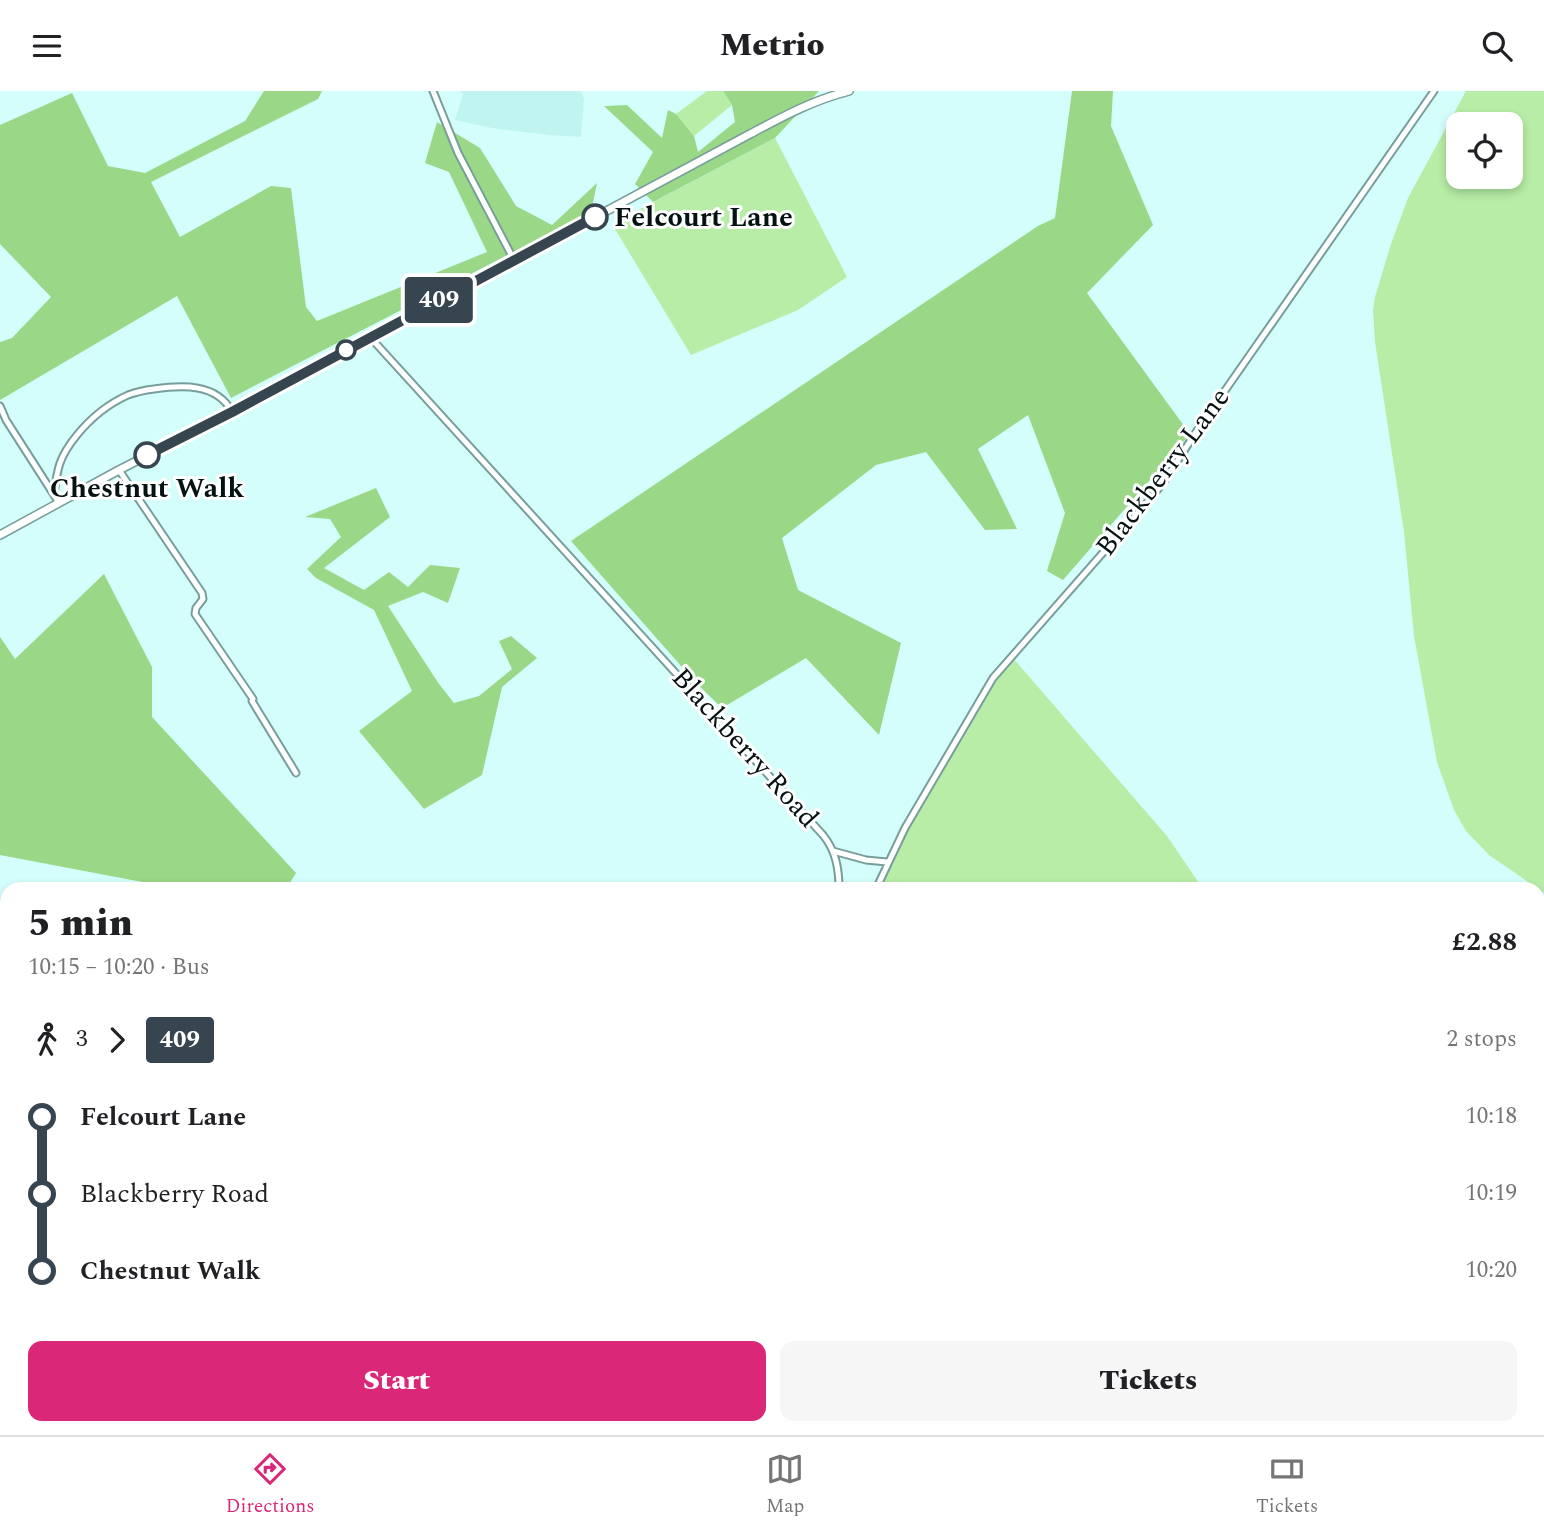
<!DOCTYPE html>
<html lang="en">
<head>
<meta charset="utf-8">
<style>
	:root { --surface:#fff; --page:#f6f6f6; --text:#202124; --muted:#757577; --line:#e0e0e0; --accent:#db2777 }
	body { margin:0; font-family:Spectral,serif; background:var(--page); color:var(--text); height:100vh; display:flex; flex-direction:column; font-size:26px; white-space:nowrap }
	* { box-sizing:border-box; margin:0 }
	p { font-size:23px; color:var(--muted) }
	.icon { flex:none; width:38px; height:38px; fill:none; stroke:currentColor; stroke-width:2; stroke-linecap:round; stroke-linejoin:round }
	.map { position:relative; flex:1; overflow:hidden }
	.panel { position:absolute; left:0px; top:791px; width:1545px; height:553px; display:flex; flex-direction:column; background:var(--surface); border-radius:21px 21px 0 0; box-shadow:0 4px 10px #0003 }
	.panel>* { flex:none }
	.badge { padding:0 14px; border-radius:5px; font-size:24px; line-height:46px }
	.fabs { position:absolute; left:1446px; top:21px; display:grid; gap:14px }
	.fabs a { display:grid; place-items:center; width:77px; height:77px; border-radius:14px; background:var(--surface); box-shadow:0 4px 10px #0003; font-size:35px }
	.map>.badge { position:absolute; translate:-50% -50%; box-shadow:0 0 0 4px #fff }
	.legs { display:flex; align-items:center; gap:10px; height:77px; padding:0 28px; font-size:23px }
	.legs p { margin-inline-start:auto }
	.summary { display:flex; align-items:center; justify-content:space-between; height:119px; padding:0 28px }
	h1 { font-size:38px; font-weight:800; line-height:52px }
	.button { display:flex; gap:14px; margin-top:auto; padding:14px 28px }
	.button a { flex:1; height:80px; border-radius:14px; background:var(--accent); color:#fff; font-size:28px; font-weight:800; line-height:80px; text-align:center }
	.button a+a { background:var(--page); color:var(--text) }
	ul { padding:0 28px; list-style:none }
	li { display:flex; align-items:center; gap:24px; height:77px; font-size:26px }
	li i { display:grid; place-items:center; width:10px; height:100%; margin:0 9px; background:currentColor }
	li i::after { content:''; width:18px; height:18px; margin:-9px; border:5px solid; border-radius:50%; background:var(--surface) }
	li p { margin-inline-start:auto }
	li:first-child i { background:linear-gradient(#0000 50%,currentColor 0) }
	li:last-child i { background:linear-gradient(currentColor 50%,#0000 0) }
	header { display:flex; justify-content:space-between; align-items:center; height:91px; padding:0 28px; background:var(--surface); font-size:32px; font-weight:800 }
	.tab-bar { display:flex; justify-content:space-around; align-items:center; height:98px; border-top:2px solid var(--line); background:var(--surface); font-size:19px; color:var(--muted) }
	.tab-bar a { display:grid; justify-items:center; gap:4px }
	.tab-bar .on { color:var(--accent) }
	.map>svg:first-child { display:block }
</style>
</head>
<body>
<header><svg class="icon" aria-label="menu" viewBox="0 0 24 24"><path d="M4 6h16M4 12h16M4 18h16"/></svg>Metrio<svg class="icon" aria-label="search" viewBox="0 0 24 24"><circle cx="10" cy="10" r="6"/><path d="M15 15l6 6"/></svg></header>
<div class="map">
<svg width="1544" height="1344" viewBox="0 0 1544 1344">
	<rect width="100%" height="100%" fill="#d4fefb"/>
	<path fill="#c0f4f0" d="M 460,0 L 581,0 L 584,8 L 581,46 L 550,44 L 492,37 L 455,29 L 463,3 Z"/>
	<path fill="#b7eda6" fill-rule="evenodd" d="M 707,0 L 723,0 L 732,14 L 694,45 L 676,23 Z
		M 1466,0 L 1544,0 L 1544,802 L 1489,764 L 1466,740 L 1454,719 L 1437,671 L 1414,545 L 1404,441 L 1375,251 L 1373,219 L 1375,206 L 1391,153 L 1408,107 ZM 1458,33 L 1510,33 L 1510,86 L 1458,86 Z
		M 775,47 L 847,186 L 798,219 L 691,264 L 612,133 Z
		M 1012,566 L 1167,745 L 1203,798 L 876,798 L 887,771 L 993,587 Z
		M 1544,898 L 1544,1344 L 1234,1344 L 1239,1337 L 1538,1337 L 1538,899 Z"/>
	<path fill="#9ad786" d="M 264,0 L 322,0 L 318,8 L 151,91 L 180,146 L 271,95 L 291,97 L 306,216 L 317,230 L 487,161 L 449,81 L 425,72 L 437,31 L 480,57 L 516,115 L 552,134 L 597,92 L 591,121 L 231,307 L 177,205 L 0,309 L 0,251 L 12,247 L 51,206 L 0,153 L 0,34 L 72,2 L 108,75 L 145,82 L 245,30 Z
		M 723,0 L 819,0 L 775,47 L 653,111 L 635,93 L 653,61 L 604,15 L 627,14 L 662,47 L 668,19 L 676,23 L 694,45 L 698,61 L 735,31 L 732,14 Z
		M 1072,0 L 1113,0 L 1111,35 L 1153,134 L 1087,202 L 1190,343 L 1063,489 L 1047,480 L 1065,422 L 1028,324 L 978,358 L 1017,438 L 985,439 L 926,361 L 876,374 L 782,447 L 798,499 L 901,552 L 879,644 L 806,567 L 722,617 L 696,592 L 571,450 L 1038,135 L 1055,127 Z
		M 376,397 L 390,426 L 324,477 L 364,499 L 389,481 L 408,496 L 430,474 L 460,477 L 448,512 L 423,501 L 388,515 L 439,593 L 454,612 L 479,605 L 512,578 L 499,550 L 511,545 L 537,567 L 502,596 L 482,684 L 424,718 L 359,640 L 412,600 L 374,519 L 316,487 L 307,478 L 341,446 L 330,428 L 305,426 Z
		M 104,483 L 152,576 L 152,626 L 296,782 L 286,798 L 153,793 L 0,764 L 0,546 L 15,568 Z
		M 7,1103 L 7,1194 L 0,1182 L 0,1107 Z
		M 7,1284 L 7,1337 L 334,1337 L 333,1340 L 315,1344 L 0,1344 L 0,1287 Z
		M 876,1337 L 1062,1337 L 1054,1344 L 871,1344 Z
		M 1096,1337 L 1143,1337 L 1150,1344 L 1099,1344 Z
		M 1180,1337 L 1286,1337 L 1284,1344 L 1186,1344 Z"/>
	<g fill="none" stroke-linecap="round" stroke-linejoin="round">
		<path stroke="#65b7f9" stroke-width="2.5" d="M 1538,943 L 1544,942
			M 0,1125 L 7,1124
			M 779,1344 L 780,1337"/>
		<defs>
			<path id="minor" d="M 433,0 L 458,62 L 514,169
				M 370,246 L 823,744 C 836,760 839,778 839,798
				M 0,315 L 6,329 L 54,404
				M 119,379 L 202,502 L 203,508 L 196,517 L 195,523 L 253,608 L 252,610 L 296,682
				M 59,412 L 54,404 C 57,378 59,366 77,344 C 90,328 108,313 128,304 C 136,301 146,299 154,298 C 182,294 217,292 232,321
				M 833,760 L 866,769 L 887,771
				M 876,798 L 905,737 L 993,587 L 1151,407 L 1166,388 L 1194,344 L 1434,0
				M 486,1344 L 519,1337
				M 830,1344 L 830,1337"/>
			<path id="tertiary" d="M 0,444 L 119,379 L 232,321 L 750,43 C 782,26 813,9 849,0"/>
		</defs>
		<use href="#minor" stroke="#779e9b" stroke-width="9"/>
		<use href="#tertiary" stroke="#779e9b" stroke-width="10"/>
		<use href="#minor" stroke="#fff" stroke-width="5"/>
		<use href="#tertiary" stroke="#fff" stroke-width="7"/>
	</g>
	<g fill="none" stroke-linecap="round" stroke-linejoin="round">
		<defs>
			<path id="line-1" d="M 147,364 L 232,321 L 595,126"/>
		</defs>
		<use href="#line-1" stroke="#fff" stroke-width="16"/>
		<use href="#line-1" stroke="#36454f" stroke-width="10"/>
	</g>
	<g fill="#fff" stroke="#36454f" stroke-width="3.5">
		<circle cx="595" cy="126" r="12"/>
		<circle cx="346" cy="259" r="9"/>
		<circle cx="147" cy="364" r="12"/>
	</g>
	<g text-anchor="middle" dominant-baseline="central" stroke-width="6" stroke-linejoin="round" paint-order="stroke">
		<g font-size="28" font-weight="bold" fill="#041211" stroke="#fff" text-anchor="start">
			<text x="614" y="126">Felcourt Lane</text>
			<text x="147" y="397" text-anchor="middle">Chestnut Walk</text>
		</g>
		<g font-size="28" fill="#041211" stroke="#fff">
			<text transform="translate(1163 381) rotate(-53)">Blackberry Lane</text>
			<text transform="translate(745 657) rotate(48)">Blackberry Road</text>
		</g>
	</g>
</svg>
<div class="fabs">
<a><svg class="icon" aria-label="locate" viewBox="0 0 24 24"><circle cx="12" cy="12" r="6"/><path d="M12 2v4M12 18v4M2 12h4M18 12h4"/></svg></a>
</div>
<b class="badge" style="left:439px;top:209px;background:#36454f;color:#fff">409</b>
<section class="panel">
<div class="summary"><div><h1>5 min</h1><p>10:15 – 10:20 · Bus</p></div><b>£2.88</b></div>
<div class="legs"><svg class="icon" aria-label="walk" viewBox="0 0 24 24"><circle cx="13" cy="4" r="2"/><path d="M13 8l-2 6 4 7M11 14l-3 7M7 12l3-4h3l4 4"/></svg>3<svg class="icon" aria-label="forward" viewBox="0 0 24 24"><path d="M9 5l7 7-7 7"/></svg><b class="badge" style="background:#36454f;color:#fff">409</b><p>2 stops</p></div>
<ul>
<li><i style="color:#36454f"></i><b>Felcourt Lane</b><p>10:18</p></li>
<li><i style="color:#36454f"></i><span>Blackberry Road</span><p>10:19</p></li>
<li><i style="color:#36454f"></i><b>Chestnut Walk</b><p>10:20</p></li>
</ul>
<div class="button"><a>Start</a><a>Tickets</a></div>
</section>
</div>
<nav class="tab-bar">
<a class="on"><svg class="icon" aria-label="directions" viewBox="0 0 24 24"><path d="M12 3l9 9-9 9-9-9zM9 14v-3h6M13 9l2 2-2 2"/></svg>Directions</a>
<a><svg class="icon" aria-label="map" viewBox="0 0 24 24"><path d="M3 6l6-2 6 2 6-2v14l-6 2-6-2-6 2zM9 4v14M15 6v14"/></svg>Map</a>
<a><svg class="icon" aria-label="tickets" viewBox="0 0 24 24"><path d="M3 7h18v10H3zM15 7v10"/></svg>Tickets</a>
</nav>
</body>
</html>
